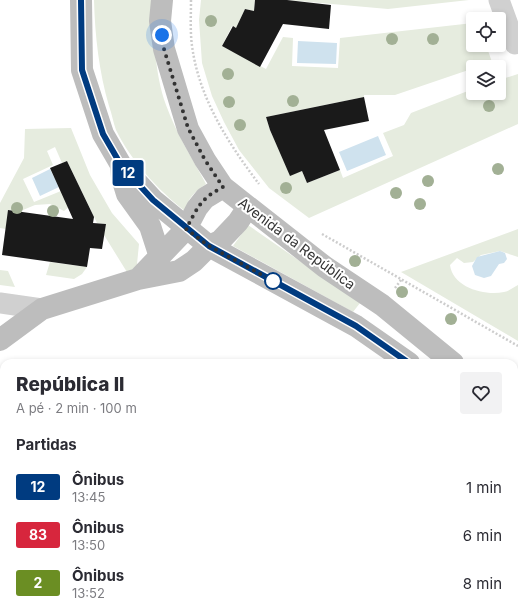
<!DOCTYPE html>
<html lang="pt">
<head>
<meta charset="utf-8">
<style>
	:root { --surface:#fff; --page:#f2f2f3; --text:#2b2b33; --muted:#7c7c81 }
	body { margin:0; font-family:Inter,sans-serif; background:var(--page); color:var(--text); height:100vh; display:flex; flex-direction:column; font-size:15px; white-space:nowrap }
	* { box-sizing:border-box; margin:0 }
	p { font-size:13px; color:var(--muted) }
	.icon { flex:none; width:22px; height:22px; fill:none; stroke:currentColor; stroke-width:2; stroke-linecap:round; stroke-linejoin:round }
	.map { position:relative; flex:1; overflow:hidden }
	.panel { position:absolute; left:0px; top:359px; width:518px; height:256px; display:flex; flex-direction:column; background:var(--surface); border-radius:12px 12px 0 0; box-shadow:0 2px 6px #0003 }
	.panel>* { flex:none }
	.badge { padding:0 8px; border-radius:3px; font-size:14px; line-height:26px }
	.buttons { position:absolute; left:466px; top:12px; display:grid; gap:8px }
	.buttons a { display:grid; place-items:center; width:40px; height:40px; border-radius:4px; background:var(--surface); box-shadow:0 2px 6px #0003; font-size:20px }
	.you { position:absolute; width:20px; height:20px; margin:-10px; border:3px solid #fff; border-radius:50%; background:#1a73e8; box-shadow:0 0 0 6px #1a73e833 }
	.map>.badge { position:absolute; translate:-50% -50%; box-shadow:0 0 0 2px #fff }
	h2 { padding:0 16px; font-size:15px; line-height:36px }
	.round { display:grid; place-items:center; flex:none; width:42px; height:42px; border-radius:4px; background:var(--page) }
	.headline { display:flex; align-items:center; justify-content:space-between; height:68px; padding:0 16px }
	h1 { font-size:19px; font-weight:800; line-height:30px }
	ul { padding:0; list-style:none }
	li { display:flex; align-items:center; gap:12px; height:48px; padding:0 16px }
	li div { flex:1 }
	li b { display:block; font-size:15px }
	li em { font-style:normal }
	li .badge { min-width:44px; font-weight:700; text-align:center }
	.map>svg:first-child { display:block }
</style>
</head>
<body>
<div class="map">
<svg width="518" height="615" viewBox="0 0 518 615">
	<rect width="100%" height="100%" fill="#fff"/>
	<path fill="#e6ecdf" d="M 94,0 L 153,0 C 154,35 154,72 166,105 C 176,133 192,158 206,184 C 194,192 188,198 185,211 C 158,190 131,161 116,130 C 113,122 112,114 109,106 C 99,71 95,37 94,0 Z
		M 201,0 L 255,0 L 254,11 L 245,9 L 236,28 L 232,26 L 222,46 L 266,69 L 283,37 L 293,38 L 292,66 L 338,68 L 340,38 L 473,23 L 473,45 L 486,45 L 492,62 L 395,95 L 364,95 L 364,97 L 266,117 L 270,130 L 290,175 L 302,171 L 307,183 L 340,170 L 343,178 L 393,156 L 383,133 L 404,125 L 411,113 L 473,89 L 473,93 L 499,93 L 499,80 L 518,74 L 518,124 L 309,218 L 269,188 L 239,150 L 224,122 L 212,96 L 202,63 L 199,20 Z
		M 287,0 L 469,0 L 388,9 Z
		M 71,128 L 90,175 L 112,213 L 139,244 L 136,274 L 130,277 L 104,235 L 106,224 L 97,223 L 67,161 L 62,163 L 55,147 L 47,151 L 53,165 L 23,179 L 34,202 L 61,191 L 69,207 L 64,211 L 50,204 L 35,205 L 23,210 L 9,210 L 6,229 L 0,228 L 0,203 L 24,158 L 25,129 Z
		M 248,225 L 360,303 L 353,312 L 233,246 Z
		M 518,229 L 518,257 L 500,251 L 481,255 L 473,262 L 464,263 L 457,258 L 450,265 C 453,288 485,296 504,292 C 509,291 514,287 518,285 L 518,341 L 401,272 Z
		M 50,262 L 87,267 L 82,274 L 74,279 L 46,275 Z
		M 0,270 L 8,271 L 15,287 L 0,285 Z
		M 514,514 L 518,519 L 518,615 L 17,615 L 19,611 L 514,611 Z"/>
	<path fill="#cfe2ee" d="M 298,41 L 337,43 L 336,64 L 297,63 Z
		M 378,136 L 386,155 L 347,171 L 339,152 Z
		M 50,169 L 59,187 L 40,196 L 32,178 Z
		M 500,251 L 505,253 L 507,259 L 504,263 L 499,264 L 491,276 L 484,278 L 475,275 L 472,266 L 477,257 Z"/>
	<path fill="#1a1a1a" d="M 255,0 L 287,0 L 331,5 L 329,29 L 283,24 L 260,67 L 222,46 L 233,26 L 236,28 L 245,9 L 254,11 Z
		M 364,97 L 369,121 L 324,130 L 340,170 L 307,183 L 302,171 L 290,176 L 270,130 L 266,117 Z
		M 67,161 L 94,217 L 93,223 L 106,224 L 102,249 L 90,248 L 87,267 L 2,255 L 8,210 L 73,219 L 50,168 Z"/>
	<g fill="none" stroke-linecap="round" stroke-linejoin="round">
		<path stroke="#cdcdcd" stroke-width="2.5" stroke-dasharray="2 2" stroke-linecap="butt" d="M 191,0 C 191,15 190,31 192,46 C 199,98 228,143 259,184
			M 322,234 L 518,346
			M 395,288 L 401,280"/>
		<path stroke="#d0d0d0" stroke-width="21" d="M 499,0 L 515,44
			M 0,303 L 42,309"/>
		<path stroke="#bdbdbd" stroke-width="22" d="M 81,0 L 82,70 L 103,134 L 121,165 L 153,200 L 209,246 L 356,326 L 409,363
			M 162,0 L 160,21 L 164,49 L 188,129 L 205,160 L 223,187 L 325,267 L 382,305 L 453,363
			M 121,165 L 122,178 L 127,194 L 150,226 L 160,257
			M 138,279 L 186,229 L 197,208 L 205,198 L 223,187
			M 0,340 L 42,309 L 138,279 L 179,271 L 194,261 L 209,246 L 220,241 L 238,222 L 248,207
			M 514,415 L 518,420
			M 514,463 L 518,468"/>
	</g>
	<g fill="#a2b095">
		<circle cx="211" cy="21" r="6"/>
		<circle cx="392" cy="39" r="6"/>
		<circle cx="433" cy="39" r="6"/>
		<circle cx="228" cy="74" r="6"/>
		<circle cx="293" cy="101" r="6"/>
		<circle cx="229" cy="102" r="6"/>
		<circle cx="489" cy="106" r="6"/>
		<circle cx="240" cy="125" r="6"/>
		<circle cx="498" cy="169" r="6"/>
		<circle cx="428" cy="181" r="6"/>
		<circle cx="286" cy="188" r="6"/>
		<circle cx="396" cy="193" r="6"/>
		<circle cx="420" cy="204" r="6"/>
		<circle cx="17" cy="208" r="6"/>
		<circle cx="53" cy="211" r="6"/>
		<circle cx="355" cy="261" r="6"/>
		<circle cx="402" cy="292" r="6"/>
		<circle cx="451" cy="319" r="6"/>
	</g>
	<g fill="none" stroke-linecap="round" stroke-linejoin="round">
		<defs>
			<path id="line" d="M 81,0 L 82,70 L 103,134 L 121,165 L 153,200 L 209,246 L 356,326 L 409,363"/>
		</defs>
		<use href="#line" stroke="#fff" stroke-width="9"/>
		<use href="#line" stroke="#003b80" stroke-width="6"/>
		<path stroke="#333" stroke-width="4" stroke-dasharray="0 7.2" d="M 162,35 L 164,49 L 188,128 L 205,160 L 223,187 C 200,199 198,207 186,229 L 209,246 L 275,282 L 273,281"/>
	</g>
	<circle fill="#fff" stroke="#003b80" stroke-width="2" cx="273" cy="281" r="8"/>
	<g text-anchor="middle" dominant-baseline="central" stroke-width="4" stroke-linejoin="round" paint-order="stroke">
		<g font-size="14" fill="#333" stroke="#fff">
			<text transform="translate(297 243) rotate(37)">Avenida da República</text>
		</g>
	</g>
</svg>
<div class="buttons">
<a><svg class="icon" aria-label="locate" viewBox="0 0 24 24"><circle cx="12" cy="12" r="6"/><path d="M12 2v4M12 18v4M2 12h4M18 12h4"/></svg></a>
<a><svg class="icon" aria-label="layers" viewBox="0 0 24 24"><path d="M12 4l9 5-9 5-9-5zM3 14l9 5 9-5"/></svg></a>
</div>
<div class="you" style="left:162px;top:35px"></div>
<b class="badge" style="left:128px;top:173px;background:#003b80;color:#fff">12</b>
<section class="panel">
<div class="headline"><div><h1>República II</h1><p>A pé · 2 min · 100 m</p></div><a class="round"><svg class="icon" aria-label="heart" viewBox="0 0 24 24"><path d="M12 20l-8-8c-3-5 5-10 8-4 3-6 11-1 8 4z"/></svg></a></div>
<h2>Partidas</h2>
<ul>
<li><span class="badge" style="background:#003b80;color:#fff">12</span><div><b>Ônibus</b><p>13:45</p></div><em>1 min</em></li>
<li><span class="badge" style="background:#d7263d;color:#fff">83</span><div><b>Ônibus</b><p>13:50</p></div><em>6 min</em></li>
<li><span class="badge" style="background:#6b8e23;color:#fff">2</span><div><b>Ônibus</b><p>13:52</p></div><em>8 min</em></li>
</ul>
</section>
</div>
</body>
</html>
